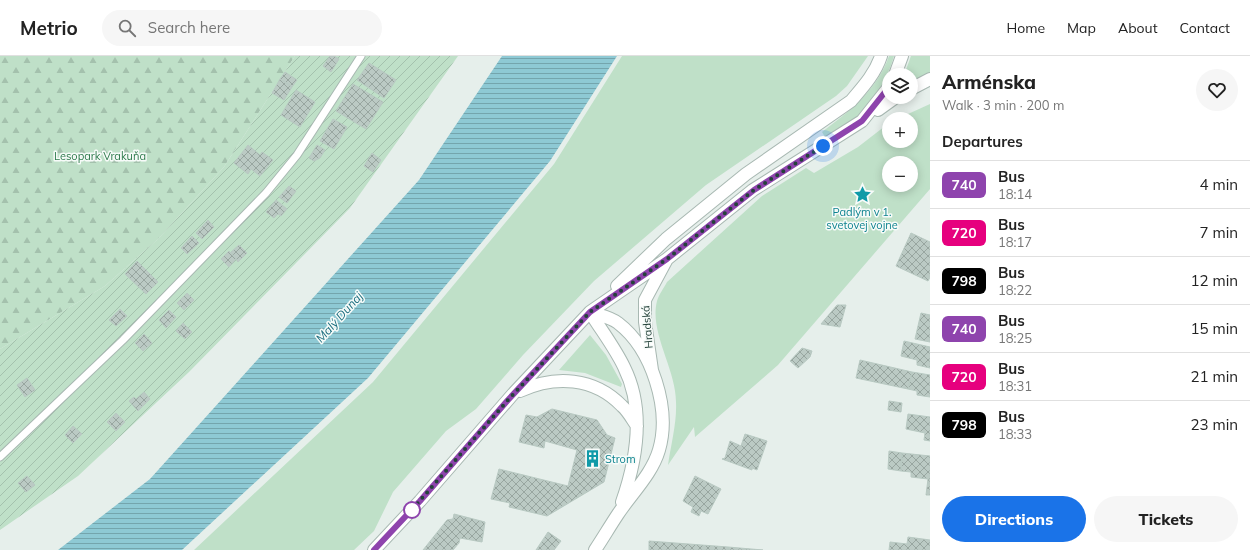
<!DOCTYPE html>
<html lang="en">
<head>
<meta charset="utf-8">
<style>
	:root { --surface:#fff; --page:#f6f6f6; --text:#222; --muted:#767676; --line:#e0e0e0; --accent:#1a73e8 }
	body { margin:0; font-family:Mulish,sans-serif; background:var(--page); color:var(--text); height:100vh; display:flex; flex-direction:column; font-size:15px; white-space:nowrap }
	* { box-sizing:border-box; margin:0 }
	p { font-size:13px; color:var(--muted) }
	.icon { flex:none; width:22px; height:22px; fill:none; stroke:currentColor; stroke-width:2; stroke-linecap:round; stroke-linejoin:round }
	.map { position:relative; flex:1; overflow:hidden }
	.sheet { display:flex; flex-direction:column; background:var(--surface); width:320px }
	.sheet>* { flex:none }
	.badge { padding:0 8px; border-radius:6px; font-size:14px; line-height:26px }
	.tools { position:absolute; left:882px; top:12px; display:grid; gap:8px }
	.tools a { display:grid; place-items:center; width:36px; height:36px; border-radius:50%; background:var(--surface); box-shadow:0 2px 10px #0003; font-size:20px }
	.you { position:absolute; width:20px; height:20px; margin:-10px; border:3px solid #fff; border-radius:50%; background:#1a73e8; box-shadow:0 0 0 6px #1a73e833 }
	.map>.badge { position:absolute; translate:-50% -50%; box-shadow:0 0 0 2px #fff }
	h2 { padding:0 12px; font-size:15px; line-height:36px }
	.round { display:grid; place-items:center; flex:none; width:42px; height:42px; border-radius:21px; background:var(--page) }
	.overview { display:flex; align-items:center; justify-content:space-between; height:68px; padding:0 12px }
	h1 { font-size:19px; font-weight:800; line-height:30px }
	.action { display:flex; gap:8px; margin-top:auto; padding:8px 12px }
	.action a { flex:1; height:46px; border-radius:24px; background:var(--accent); color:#fff; font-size:16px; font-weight:800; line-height:46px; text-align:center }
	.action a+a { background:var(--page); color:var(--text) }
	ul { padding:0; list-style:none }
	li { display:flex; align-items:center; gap:12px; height:48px; padding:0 12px; border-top:1px solid var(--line) }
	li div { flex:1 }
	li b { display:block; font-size:15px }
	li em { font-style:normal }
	li .badge { min-width:44px; font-weight:700; text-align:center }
	header { display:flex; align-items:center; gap:24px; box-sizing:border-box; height:56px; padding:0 20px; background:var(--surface); border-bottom:1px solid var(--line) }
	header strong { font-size:19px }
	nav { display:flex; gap:22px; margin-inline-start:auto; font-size:14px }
	.search { width:280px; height:36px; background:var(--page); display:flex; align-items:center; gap:10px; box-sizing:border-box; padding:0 14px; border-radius:22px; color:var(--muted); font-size:15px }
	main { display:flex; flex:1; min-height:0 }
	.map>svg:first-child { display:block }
</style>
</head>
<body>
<header>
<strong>Metrio</strong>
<div class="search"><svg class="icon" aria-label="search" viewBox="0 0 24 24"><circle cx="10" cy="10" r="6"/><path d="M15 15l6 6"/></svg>Search here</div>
<nav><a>Home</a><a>Map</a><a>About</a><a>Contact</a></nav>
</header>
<main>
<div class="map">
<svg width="930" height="494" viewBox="0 0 930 494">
	<defs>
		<pattern id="forest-firs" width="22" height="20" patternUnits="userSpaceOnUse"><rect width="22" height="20" fill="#bfe0c8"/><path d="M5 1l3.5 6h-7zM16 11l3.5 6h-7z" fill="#a4c1ad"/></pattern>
		<pattern id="garden-furrows" width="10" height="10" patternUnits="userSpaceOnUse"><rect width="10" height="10" fill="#bfe0c8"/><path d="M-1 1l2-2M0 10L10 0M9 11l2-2" fill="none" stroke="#a4c1ad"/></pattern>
		<pattern id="water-rules" width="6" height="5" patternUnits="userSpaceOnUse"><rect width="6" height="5" fill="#8ec9d4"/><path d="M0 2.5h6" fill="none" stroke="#74a5ad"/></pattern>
		<pattern id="building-cross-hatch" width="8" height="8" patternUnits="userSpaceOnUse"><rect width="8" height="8" fill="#bbcac4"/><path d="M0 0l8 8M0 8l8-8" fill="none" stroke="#98a6a0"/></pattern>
	</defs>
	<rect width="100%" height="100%" fill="#e6efeb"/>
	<path fill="#bfe0c8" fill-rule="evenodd" d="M 622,0 L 868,0 L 847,30 L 836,40 L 706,129 L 594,225 L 523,299 L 476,353 L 446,375 L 393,436 L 374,475 L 354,494 L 194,494 L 373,326 L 554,108 Z
		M 889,0 L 894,0 C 888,21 874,46 857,61 C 847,69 836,75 825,81 L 822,76 C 850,55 877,34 889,0 Z
		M 911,0 L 930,0 L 930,18 L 911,26 L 911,19 L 904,19 Z
		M 930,48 L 930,133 L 778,309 L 695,381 L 694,371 L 668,409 C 671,388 677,367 676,346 C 676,313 649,276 657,245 C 659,238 664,232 667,226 L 762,140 L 806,112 L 814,117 L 858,91 L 889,67 L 889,85 L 911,85 L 911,63 L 897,63 ZM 889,107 L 911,107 L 911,129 L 889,129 Z
		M 590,279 L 606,299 L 622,328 L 621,331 L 585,317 L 559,314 Z"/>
	<path fill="url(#forest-firs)" d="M 0,0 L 295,0 L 224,111 L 158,183 L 105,230 L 0,293 Z"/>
	<path fill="url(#garden-furrows)" d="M 295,0 L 458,0 L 350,152 L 189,316 L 78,420 L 0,474 L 0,293 L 105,230 L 158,183 L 224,111 Z"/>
	<path fill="url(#water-rules)" d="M 502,0 L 617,0 L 550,105 L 368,322 L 182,494 L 58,494 L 150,423 L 419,124 Z"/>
	<path fill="url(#building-cross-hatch)" stroke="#b8c9c2" d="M 330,0 L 334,0 L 339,3 L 331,16 L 323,10 Z
		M 369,7 L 396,24 L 384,42 L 357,24 Z
		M 285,16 L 297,24 L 292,31 L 280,23 Z
		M 280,23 L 292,31 L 284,44 L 272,37 Z
		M 353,28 L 383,46 L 366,73 L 336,55 Z
		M 296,34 L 315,46 L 300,71 L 281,59 Z
		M 333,63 L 347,71 L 334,93 L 320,85 Z
		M 248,89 L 260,99 L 262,96 L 273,104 L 260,120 L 251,113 L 248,118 L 234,107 Z
		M 317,89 L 325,94 L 320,102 L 314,105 L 309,102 Z
		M 372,97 L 381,104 L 373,116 L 364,110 Z
		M 289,130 L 296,135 L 287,147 L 279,141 Z
		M 276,144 L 287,153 L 281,160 L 278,158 L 274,162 L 266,156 Z
		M 208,164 L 214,171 L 202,183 L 196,177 Z
		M 911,177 L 930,186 L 930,221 L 928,225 L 896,210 Z
		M 192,180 L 199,187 L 187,198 L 181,192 Z
		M 239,189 L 247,197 L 238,206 L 231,196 Z
		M 229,195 L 236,203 L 229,211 L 221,203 Z
		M 137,205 L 158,226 L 146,238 L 125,218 Z
		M 187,237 L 194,244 L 184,254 L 177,247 Z
		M 837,249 L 846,249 L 840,271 L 821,268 Z
		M 120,253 L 127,260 L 116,270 L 109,264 Z
		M 169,254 L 176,261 L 166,272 L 159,264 Z
		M 921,257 L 930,259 L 930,286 L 915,283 Z
		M 183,267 L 192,276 L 185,283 L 176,275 Z
		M 144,278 L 152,287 L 143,295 L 135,287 Z
		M 904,285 L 930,291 L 930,312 L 917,309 L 917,304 L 901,300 Z
		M 802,292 L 812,295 L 810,301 L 798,312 L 790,305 Z
		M 860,304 L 912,316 L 908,333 L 856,322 Z
		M 912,316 L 930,319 L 930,341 L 917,339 L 917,335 L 908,333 Z
		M 27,322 L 35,334 L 25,341 L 17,329 Z
		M 144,336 L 150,343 L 138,355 L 129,345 L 134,341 L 136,343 Z
		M 889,345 L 902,347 L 901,356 L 888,354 Z
		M 552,353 L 597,364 L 607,379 L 615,382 L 604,426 L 547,460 L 509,451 L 510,447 L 491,443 L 499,413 L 568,430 L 577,394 L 545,385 L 544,392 L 519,386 L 526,359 L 537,361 Z
		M 116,357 L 125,366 L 116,375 L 107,366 Z
		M 908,358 L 930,361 L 930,385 L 924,384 L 925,377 L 906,373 Z
		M 73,370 L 82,378 L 73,387 L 65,379 Z
		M 745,378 L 767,385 L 757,414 L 752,412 L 752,414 L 722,403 L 725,402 L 730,385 L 741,390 Z
		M 889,395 L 902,397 L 901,415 L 888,413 Z
		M 902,397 L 930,400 L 930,439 L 926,439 L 928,423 L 911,421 L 911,416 L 901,415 Z
		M 27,420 L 35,429 L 26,436 L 18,427 Z
		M 695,420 L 721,433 L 708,458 L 701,455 L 699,460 L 691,456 L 693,451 L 683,445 Z
		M 454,458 L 485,466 L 482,486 L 460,482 L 459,487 L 453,494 L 423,494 L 447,464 L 453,463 Z
		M 548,476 L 561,485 L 554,494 L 536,494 Z
		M 908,481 L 930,484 L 930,494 L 889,494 L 890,486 L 907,488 Z
		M 649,485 L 728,491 L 728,494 L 649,494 Z
		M 728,491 L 763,494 L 728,494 Z"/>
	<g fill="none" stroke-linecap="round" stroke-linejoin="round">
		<defs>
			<path id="service" d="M 0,401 L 123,284 L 266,137 L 297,99 L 361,0"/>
			<path id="minor" d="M 895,19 L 902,0
				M 911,33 L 930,23
				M 878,54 L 896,41
				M 617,230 L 666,183 L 746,118 L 851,45 C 863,31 875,18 881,0
				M 590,256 C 599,259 611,261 618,267 C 652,293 671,353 659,394 C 652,418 632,437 618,458 C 610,470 603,482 595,494
				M 590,256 C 601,274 615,292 624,311 C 645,353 637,403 622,446
				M 652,314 L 645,266 L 645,244 L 667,203 L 753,134 L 862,65 L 889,31
				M 520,335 C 555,319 594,321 622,350 C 628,355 632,363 637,370
				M 374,494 L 420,445 L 513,338 L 590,256 L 667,203"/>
		</defs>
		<use href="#service" stroke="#a8b8b2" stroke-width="9"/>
		<use href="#minor" stroke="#a8b8b2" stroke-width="14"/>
		<use href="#service" stroke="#fff" stroke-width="7"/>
		<use href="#minor" stroke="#fff" stroke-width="12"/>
	</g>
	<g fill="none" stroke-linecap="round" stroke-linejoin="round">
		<defs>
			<path id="line" d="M 374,494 L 420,445 L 508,344 L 590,256 L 667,203 L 754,134 L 862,65 L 889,31"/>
		</defs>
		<use href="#line" stroke="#fff" stroke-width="9"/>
		<use href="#line" stroke="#8e44ad" stroke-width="6"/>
		<path stroke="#24423a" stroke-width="4" stroke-dasharray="0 7.2" d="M 412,454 L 410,456 L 508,344 L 590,256 L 667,203 L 754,134 L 823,90"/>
	</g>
	<defs>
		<symbol id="sight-bare" viewBox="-9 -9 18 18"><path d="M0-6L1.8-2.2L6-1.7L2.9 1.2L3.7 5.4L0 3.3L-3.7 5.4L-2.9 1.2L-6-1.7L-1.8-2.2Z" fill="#0f9aa8" stroke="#f7fbf9" stroke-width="2.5" paint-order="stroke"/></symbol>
		<symbol id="building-bare" viewBox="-9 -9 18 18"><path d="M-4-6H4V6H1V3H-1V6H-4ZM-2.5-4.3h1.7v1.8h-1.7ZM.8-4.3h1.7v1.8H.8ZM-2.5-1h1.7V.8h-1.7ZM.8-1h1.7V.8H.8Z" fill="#0f9aa8" stroke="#f7fbf9" stroke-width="2.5" paint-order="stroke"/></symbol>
	</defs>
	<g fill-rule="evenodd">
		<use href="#sight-bare" x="850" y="126" width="25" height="25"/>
		<use href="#building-bare" x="580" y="390" width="25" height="25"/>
	</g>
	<circle fill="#fff" stroke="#8e44ad" stroke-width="2" cx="412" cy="454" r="8"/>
	<g text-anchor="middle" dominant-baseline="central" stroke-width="3" stroke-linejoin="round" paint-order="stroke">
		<g font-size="11" fill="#2d7a4b" stroke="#f7fbf9">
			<text x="100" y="100">Lesopark Vrakuňa</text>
		</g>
		<g font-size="11" fill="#0d838f" stroke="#f7fbf9">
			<text x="862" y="156">Padlým v 1.<tspan x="862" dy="13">svetovej vojne</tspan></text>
			<text x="605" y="403" text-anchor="start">Strom</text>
		</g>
		<g font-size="11" fill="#24423a" stroke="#f7fbf9">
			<text transform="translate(647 271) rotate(-95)">Hradská</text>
		</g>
		<g font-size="12" font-style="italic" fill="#1c6f80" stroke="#f7fbf9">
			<text transform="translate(339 261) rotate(-48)">Malý Dunaj</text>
		</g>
	</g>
</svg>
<div class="tools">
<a><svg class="icon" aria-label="layers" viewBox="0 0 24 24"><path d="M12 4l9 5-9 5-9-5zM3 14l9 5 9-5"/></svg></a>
<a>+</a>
<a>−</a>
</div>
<div class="you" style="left:823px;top:90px"></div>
</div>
<section class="sheet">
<div class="overview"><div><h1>Arménska</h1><p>Walk · 3 min · 200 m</p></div><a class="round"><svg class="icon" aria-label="heart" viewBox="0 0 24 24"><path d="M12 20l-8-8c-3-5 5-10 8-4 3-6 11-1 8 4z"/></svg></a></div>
<h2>Departures</h2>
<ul>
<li><span class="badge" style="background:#8e44ad;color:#fff">740</span><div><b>Bus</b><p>18:14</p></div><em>4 min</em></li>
<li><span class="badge" style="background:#e6007e;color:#fff">720</span><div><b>Bus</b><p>18:17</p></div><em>7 min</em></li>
<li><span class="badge" style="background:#000;color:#fff">798</span><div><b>Bus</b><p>18:22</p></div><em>12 min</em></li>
<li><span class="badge" style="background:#8e44ad;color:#fff">740</span><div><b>Bus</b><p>18:25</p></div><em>15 min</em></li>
<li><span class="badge" style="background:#e6007e;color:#fff">720</span><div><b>Bus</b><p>18:31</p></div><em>21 min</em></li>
<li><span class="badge" style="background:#000;color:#fff">798</span><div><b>Bus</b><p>18:33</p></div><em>23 min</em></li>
</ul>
<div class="action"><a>Directions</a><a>Tickets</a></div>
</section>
</main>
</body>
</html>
